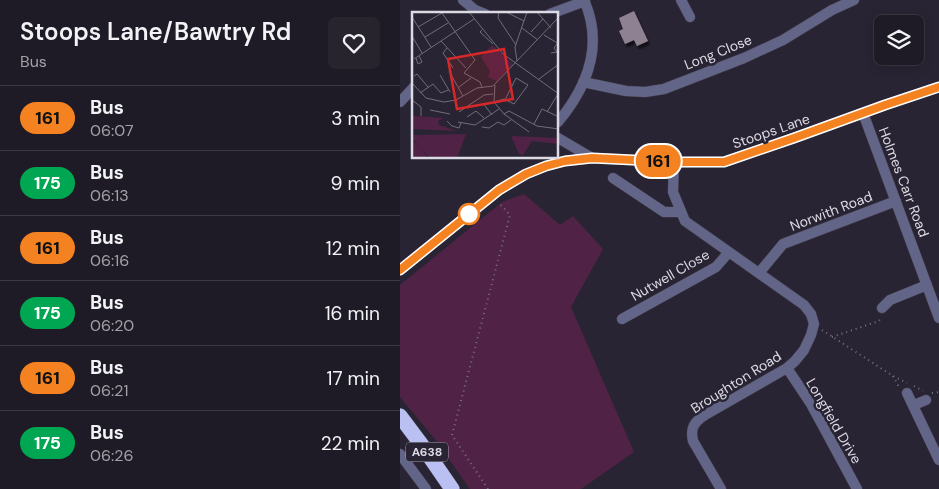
<!DOCTYPE html>
<html lang="en">
<head>
<meta charset="utf-8">
<style>
	:root { --surface:#1f1b26; --page:#27242e; --text:#f1f3f6; --muted:#a1a1a7; --line:#3c3943 }
	body { margin:0; font-family:"DM Sans",sans-serif; background:var(--page); color:var(--text); height:100vh; display:flex; flex-direction:column; font-size:19px; white-space:nowrap }
	* { box-sizing:border-box; margin:0 }
	p { font-size:16px; color:var(--muted) }
	.icon { flex:none; width:28px; height:28px; fill:none; stroke:currentColor; stroke-width:2; stroke-linecap:round; stroke-linejoin:round }
	.map { position:relative; flex:1; overflow:hidden }
	.drawer { display:flex; flex-direction:column; background:var(--surface); width:400px }
	.drawer>* { flex:none }
	.badge { padding:0 10px; border-radius:16px; font-size:18px; line-height:32px }
	.tools { position:absolute; left:474px; top:15px; display:grid; gap:10px }
	.tools a { display:grid; place-items:center; width:50px; height:50px; border-radius:8px; background:var(--surface); box-shadow:0 2px 12px #0003,0 0 0 1px var(--line); font-size:25px }
	.map>.badge { position:absolute; translate:-50% -50%; box-shadow:0 0 0 2px #fff }
	.round { display:grid; place-items:center; flex:none; width:52px; height:52px; border-radius:8px; background:var(--page) }
	.overview { display:flex; align-items:center; justify-content:space-between; height:85px; padding:0 20px }
	h1 { font-size:24px; font-weight:600; line-height:38px }
	ul { padding:0; list-style:none }
	li { display:flex; align-items:center; gap:15px; height:65px; padding:0 20px; border-top:1px solid var(--line) }
	li div { flex:1 }
	li b { display:block; font-size:19px }
	li em { font-style:normal }
	li .badge { min-width:55px; font-weight:700; text-align:center }
	main { display:flex; flex:1; min-height:0 }
	.map>svg:first-child { display:block }
</style>
</head>
<body>
<main>
<section class="drawer">
<div class="overview"><div><h1>Stoops Lane/Bawtry Rd</h1><p>Bus</p></div><a class="round"><svg class="icon" aria-label="heart" viewBox="0 0 24 24"><path d="M12 20l-8-8c-3-5 5-10 8-4 3-6 11-1 8 4z"/></svg></a></div>
<ul>
<li><span class="badge" style="background:#f58220;color:#111">161</span><div><b>Bus</b><p>06:07</p></div><em>3 min</em></li>
<li><span class="badge" style="background:#00a651;color:#fff">175</span><div><b>Bus</b><p>06:13</p></div><em>9 min</em></li>
<li><span class="badge" style="background:#f58220;color:#111">161</span><div><b>Bus</b><p>06:16</p></div><em>12 min</em></li>
<li><span class="badge" style="background:#00a651;color:#fff">175</span><div><b>Bus</b><p>06:20</p></div><em>16 min</em></li>
<li><span class="badge" style="background:#f58220;color:#111">161</span><div><b>Bus</b><p>06:21</p></div><em>17 min</em></li>
<li><span class="badge" style="background:#00a651;color:#fff">175</span><div><b>Bus</b><p>06:26</p></div><em>22 min</em></li>
</ul>
</section>
<div class="map">
<svg width="539" height="489" viewBox="0 0 539 489">
	<defs>
		<filter id="shadow"><feDropShadow dx="2" dy="3.5" stdDeviation="1" flood-color="#0009"/></filter>
	</defs>
	<rect width="100%" height="100%" fill="#292433"/>
	<path fill="#502346" d="M 124,194 L 160,225 L 173,216 L 203,249 L 171,307 L 234,452 L 181,489 L 70,489 L 34,438 L 0,397 L 0,285 L 102,202 Z"/>
	<path fill="#8e8292" filter="url(#shadow)" d="M 234,11 L 248,41 L 237,46 L 234,40 L 225,44 L 219,31 L 223,29 L 219,18 Z"/>
	<g fill="none" stroke-linecap="round" stroke-linejoin="round">
		<defs>
			<path id="minor" d="M 63,0 L 75,10 L 85,14
				M 281,0 L 290,17
				M 150,14 L 185,1
				M 183,82 L 226,91 L 245,92 L 264,89 L 344,58 L 383,40 L 432,10 L 454,0
				M 0,102 L 14,87
				M 463,113 L 539,318
				M 158,122 C 188,86 204,45 184,0
				M 158,138 L 192,158
				M 274,162 L 273,192 L 285,221 L 404,305 L 411,314 L 414,324 L 411,335 L 404,350 L 395,361 L 387,368 L 305,415 C 294,422 290,428 293,441 L 321,489
				M 213,178 L 264,212 L 281,212
				M 0,270 L 99,190 L 126,174 L 146,166 L 165,161 L 192,158 L 274,162 L 324,162 L 394,138 L 485,105 L 539,87
				M 359,273 L 383,244 L 496,201
				M 482,308 L 490,300 L 527,285
				M 222,319 L 316,267 L 329,252
				M 387,368 L 411,404 L 457,489
				M 507,393 L 539,460
				M 514,405 L 526,400
				M 0,454 L 26,489"/>
			<path id="highway" d="M 0,416 L 21,444 L 52,489"/>
		</defs>
		<use href="#minor" stroke="#46414f" stroke-width="11"/>
		<use href="#highway" stroke="#46414f" stroke-width="16"/>
		<path stroke="#767380" stroke-width="2" stroke-dasharray="1 4" stroke-linecap="butt" d="M 422,330 L 493,376 L 507,383
			M 432,337 L 479,321 L 480,318
			M 493,376 L 500,389
			M 514,386 L 523,391
			M 532,393 L 539,392
			M 88,489 L 52,435 L 110,215 L 98,202"/>
		<use href="#minor" stroke="#626587" stroke-width="10"/>
		<use href="#highway" stroke="#bac0f2" stroke-width="15"/>
	</g>
	<g fill="none" stroke-linecap="round" stroke-linejoin="round">
		<defs>
			<path id="line" d="M 0,270 L 99,190 L 126,174 L 146,166 L 165,161 L 192,158 L 274,162 L 324,162 L 394,138 L 485,105 L 539,87"/>
		</defs>
		<use href="#line" stroke="#fff" stroke-width="11"/>
		<use href="#line" stroke="#f58220" stroke-width="8"/>
	</g>
	<circle fill="#fff" stroke="#f58220" stroke-width="2.5" cx="69" cy="214" r="10"/>
	<g text-anchor="middle" dominant-baseline="central" stroke-width="5" stroke-linejoin="round" paint-order="stroke">
		<rect fill="#292433" stroke="#a6a3af" stroke-width="1" x="6" y="442.5" width="42" height="19" rx="4"/>
		<g font-size="12" font-weight="bold" fill="#dcdae4">
			<text x="27" y="452">A638</text>
		</g>
		<g font-size="14" fill="#dcdae4" stroke="#292433">
			<text transform="translate(318 52) rotate(-22)">Long Close</text>
			<text transform="translate(371 131) rotate(-19)">Stoops Lane</text>
			<text transform="translate(504 182) rotate(69)">Holmes Carr Road</text>
			<text transform="translate(431 211) rotate(-21)">Norwith Road</text>
			<text transform="translate(270 275) rotate(-30)">Nutwell Close</text>
			<text transform="translate(336 382) rotate(-32)">Broughton Road</text>
			<text transform="translate(434 421) rotate(60)">Longfield Drive</text>
		</g>
	</g>
	<g transform="translate(12 12)">
		<rect width="146" height="146" fill="#292433"/>
		<path d="M 80,33 L 101,52 L 85,69 L 76,65 L 78,59 L 69,45 ZM 0,104 L 32,106 L 26,109 L 27,113 L 45,119 L 0,117 ZM 54,122 L 45,146 L 18,146 L 0,126 L 0,123 ZM 99,124 L 146,126 L 146,132 L 120,129 L 111,143 L 107,142 ZM 0,128 L 9,136 L 16,146 L 0,146 Z" fill="#502346"/>
		<path fill="none" stroke="#716d7a" stroke-width="1" d="M 57,0 L 91,42 L 147,82M 87,0 L 86,6 L 104,33M 94,0 L 112,9M 125,0 L 139,16M 0,5 L 19,35M 6,15 L 30,1 L 63,48 L 52,61 L 68,70 L 70,75M 110,16 L 126,28M 70,18 L 68,20 L 81,32M 119,20 L 131,7M 132,23 L 147,32M 0,24 L 10,41M 13,25 L 36,11M 29,29 L 54,56M 35,36 L 31,41 L 41,56M 139,41 L 145,40 L 142,36 L 145,32M 4,46 L 6,52 L 10,50 L 7,44M 2,47 L 62,7M 105,49 L 103,35 L 115,0M 37,59 L 51,84M 28,63 L 38,80M 2,64 L 5,62 L 16,75M 127,67 L 147,52M 0,71 L 14,86 L 32,90 L 44,88 L 65,76 L 81,74 L 145,7M 83,73 L 82,90 L 92,102 L 117,120M 47,75 L 59,66M 8,81 L 21,72 L 29,81 L 36,78M 0,88 L 9,95 L 9,104M 82,90 L 92,87 L 102,92 L 116,73 L 104,66 L 93,88M 71,91 L 80,103M 18,98 L 38,102M 47,100 L 72,83 L 81,82M 135,100 L 146,82M 92,102 L 97,99 L 125,114 L 147,117M 55,105 L 64,99 L 72,106M 35,109 L 40,114 L 47,116 L 49,111M 46,110 L 63,113 L 87,97M 122,112 L 130,97 L 147,105M 70,115 L 77,116 L 86,110 L 92,113 L 99,108"/>
		<path fill="#d62828" fill-opacity="0.15" stroke="#d62828" stroke-width="2.5" d="M 92,37 L 101,87 L 45,97 L 36,47 Z"/>
		<rect width="146" height="146" fill="none" stroke="#dcdae4" stroke-width="2.5"/>
	</g>
</svg>
<div class="tools">
<a><svg class="icon" aria-label="layers" viewBox="0 0 24 24"><path d="M12 4l9 5-9 5-9-5zM3 14l9 5 9-5"/></svg></a>
</div>
<b class="badge" style="left:258px;top:161px;background:#f58220;color:#111">161</b>
</div>
</main>
</body>
</html>
